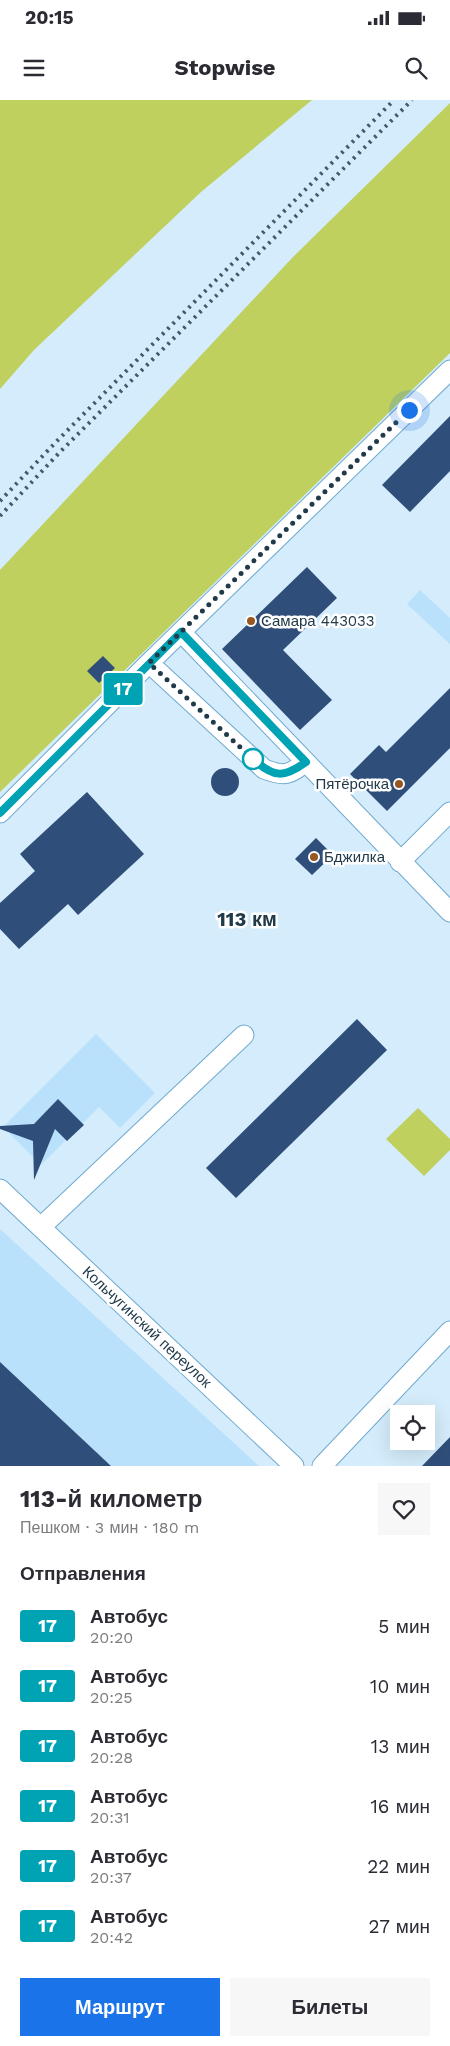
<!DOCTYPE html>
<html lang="ru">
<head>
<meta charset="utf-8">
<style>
	:root { --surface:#fff; --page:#f7f7f7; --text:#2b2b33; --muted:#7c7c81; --accent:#1a73e8 }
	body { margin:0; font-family:"Work Sans",sans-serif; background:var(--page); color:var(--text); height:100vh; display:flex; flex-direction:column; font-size:19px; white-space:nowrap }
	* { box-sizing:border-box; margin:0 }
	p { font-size:16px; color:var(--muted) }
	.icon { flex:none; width:28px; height:28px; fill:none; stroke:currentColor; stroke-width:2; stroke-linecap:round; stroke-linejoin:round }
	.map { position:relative; height:1366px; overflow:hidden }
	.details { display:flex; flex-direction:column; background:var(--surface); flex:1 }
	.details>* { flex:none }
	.badge { padding:0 10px; border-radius:4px; font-size:18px; line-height:32px }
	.controls { position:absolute; left:390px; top:1305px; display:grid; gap:10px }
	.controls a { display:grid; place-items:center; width:45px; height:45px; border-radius:0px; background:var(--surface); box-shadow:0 5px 20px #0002; font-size:25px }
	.you { position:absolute; width:25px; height:25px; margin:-12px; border:4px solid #fff; border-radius:50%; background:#1a73e8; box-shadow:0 0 0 8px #1a73e833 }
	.map>.badge { position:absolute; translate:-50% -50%; box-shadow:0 0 0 2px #fff }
	h2 { padding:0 20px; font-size:19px; line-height:45px }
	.round { display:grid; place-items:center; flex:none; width:52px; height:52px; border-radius:0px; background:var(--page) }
	.overview { display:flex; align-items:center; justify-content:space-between; height:85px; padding:0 20px }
	h1 { font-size:24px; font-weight:700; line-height:38px }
	.button { display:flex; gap:10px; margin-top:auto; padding:10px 20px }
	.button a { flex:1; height:58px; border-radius:0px; background:var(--accent); color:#fff; font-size:20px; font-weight:700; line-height:58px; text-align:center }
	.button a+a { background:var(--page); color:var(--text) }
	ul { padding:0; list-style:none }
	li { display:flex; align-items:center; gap:15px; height:60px; padding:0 20px }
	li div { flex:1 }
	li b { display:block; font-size:19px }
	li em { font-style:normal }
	li .badge { min-width:55px; font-weight:700; text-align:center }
	.status { display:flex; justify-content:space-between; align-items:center; height:35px; padding:0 25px; background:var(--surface); direction:ltr }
	.status svg { height:14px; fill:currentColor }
	header { display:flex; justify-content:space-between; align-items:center; height:65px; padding:0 20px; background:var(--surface); font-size:22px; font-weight:700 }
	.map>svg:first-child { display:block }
</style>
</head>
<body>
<div class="status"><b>20:15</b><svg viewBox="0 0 49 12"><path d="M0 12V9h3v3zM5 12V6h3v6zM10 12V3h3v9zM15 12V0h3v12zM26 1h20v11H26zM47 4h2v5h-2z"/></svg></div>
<header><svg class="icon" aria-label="menu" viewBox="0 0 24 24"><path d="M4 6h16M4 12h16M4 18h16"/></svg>Stopwise<svg class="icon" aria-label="search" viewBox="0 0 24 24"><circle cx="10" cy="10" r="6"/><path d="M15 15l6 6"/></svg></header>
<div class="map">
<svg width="450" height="1366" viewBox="0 0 450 1366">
	<rect width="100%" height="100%" fill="#d4ecfb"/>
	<path fill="#b9e1fb" d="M 420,490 L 450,518 L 450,544 L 407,504 Z
		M 96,934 L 155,993 L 120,1028 L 99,1007 L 41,1065 L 3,1027 Z
		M 0,1129 L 235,1344 L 259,1366 L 0,1366 Z"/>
	<path fill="#bfd05f" d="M 0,0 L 312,0 L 201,92 L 34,250 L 0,289 Z
		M 450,3 L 450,253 L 0,692 L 0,470 L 293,157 Z
		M 418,1008 L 450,1039 L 450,1050 L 424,1076 L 386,1039 Z"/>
	<path fill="#2f4e79" d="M 450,316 L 450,371 L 410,412 L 382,385 Z
		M 307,467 L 337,498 L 283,550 L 332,600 L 300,630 L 222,549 Z
		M 103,556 L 115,568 L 99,583 L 87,571 Z
		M 450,588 L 450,648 L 387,711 L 350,674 L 379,645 L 386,652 Z
		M211 682a14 14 0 1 1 28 0a14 14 0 1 1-28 0Z
		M 87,692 L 144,754 L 78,815 L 68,804 L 19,849 L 0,829 L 0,803 L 35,771 L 20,754 Z
		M 316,738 L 333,755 L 312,775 L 295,759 Z
		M 357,919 L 387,950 L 236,1098 L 206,1068 Z
		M 58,999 L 84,1025 L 67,1041 L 55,1029 L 34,1080 L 33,1041 L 0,1029 L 0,1026 L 34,1024 Z
		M 0,1262 L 111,1366 L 0,1366 Z
		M 450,1337 L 450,1366 L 422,1366 Z"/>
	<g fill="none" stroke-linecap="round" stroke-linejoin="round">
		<defs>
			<path id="minor" d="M 181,532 L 450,812
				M 149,563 L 264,669 C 285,677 289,675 306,662
				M 0,713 L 149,563 L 450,270
				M 400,762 L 450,712
				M 0,1089 L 294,1366
				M 41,1127 L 244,935
				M 322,1366 L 450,1231"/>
		</defs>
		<use href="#minor" stroke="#6faacf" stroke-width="21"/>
		<use href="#minor" stroke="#fff" stroke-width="19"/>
		<path stroke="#425b6a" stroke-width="4" stroke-dasharray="2.5 5" stroke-linecap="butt" d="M 0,401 L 55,343 L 394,0
			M 0,416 L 60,352 L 412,0"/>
	</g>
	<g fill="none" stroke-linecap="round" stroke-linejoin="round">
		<defs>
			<path id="line" d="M 0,713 L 181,532 L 306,662 C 284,678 274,678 253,659"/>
		</defs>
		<use href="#line" stroke="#fff" stroke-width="11"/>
		<use href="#line" stroke="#00a3b4" stroke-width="8"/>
		<path stroke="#213a49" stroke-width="5" stroke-dasharray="0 9" d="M 253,659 L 149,563 L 409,310"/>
	</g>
	<g fill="#975721" stroke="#fff" stroke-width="2">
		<circle cx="251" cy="521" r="5"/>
		<circle cx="399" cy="684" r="5"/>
		<circle cx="314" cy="757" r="5"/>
	</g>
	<circle fill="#fff" stroke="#00a3b4" stroke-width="2.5" cx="253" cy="659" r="10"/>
	<g text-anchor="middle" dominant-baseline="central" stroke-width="5" stroke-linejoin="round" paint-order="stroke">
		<g font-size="15" fill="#213a49" stroke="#fff" text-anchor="start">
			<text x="261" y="521">Самара 443033</text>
			<text x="389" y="684" text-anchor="end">Пятёрочка</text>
			<text x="324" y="757">Бджилка</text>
		</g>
		<g font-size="15" fill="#213a49" stroke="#fff">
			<text transform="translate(147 1227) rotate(43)">Кольчугинский переулок</text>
		</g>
		<g font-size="20" font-weight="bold" fill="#213a49" stroke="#fff">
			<text x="247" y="819">113 км</text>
		</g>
	</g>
</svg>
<div class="controls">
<a><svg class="icon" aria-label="locate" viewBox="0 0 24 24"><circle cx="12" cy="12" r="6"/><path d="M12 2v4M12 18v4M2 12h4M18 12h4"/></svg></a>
</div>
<div class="you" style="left:409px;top:310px"></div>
<b class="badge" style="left:123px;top:589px;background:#00a3b4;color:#fff">17</b>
</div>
<section class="details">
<div class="overview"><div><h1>113-й километр</h1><p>Пешком · 3 мин · 180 m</p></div><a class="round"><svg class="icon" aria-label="heart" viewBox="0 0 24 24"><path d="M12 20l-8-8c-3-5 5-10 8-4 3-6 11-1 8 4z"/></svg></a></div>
<h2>Отправления</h2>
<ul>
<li><span class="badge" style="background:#00a3b4;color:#fff">17</span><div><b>Автобус</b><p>20:20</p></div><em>5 мин</em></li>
<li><span class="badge" style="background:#00a3b4;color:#fff">17</span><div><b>Автобус</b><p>20:25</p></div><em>10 мин</em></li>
<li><span class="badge" style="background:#00a3b4;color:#fff">17</span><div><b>Автобус</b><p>20:28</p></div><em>13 мин</em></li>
<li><span class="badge" style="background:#00a3b4;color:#fff">17</span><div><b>Автобус</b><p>20:31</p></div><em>16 мин</em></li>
<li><span class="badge" style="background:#00a3b4;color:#fff">17</span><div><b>Автобус</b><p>20:37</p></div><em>22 мин</em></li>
<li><span class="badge" style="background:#00a3b4;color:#fff">17</span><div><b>Автобус</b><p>20:42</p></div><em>27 мин</em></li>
</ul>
<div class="button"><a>Маршрут</a><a>Билеты</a></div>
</section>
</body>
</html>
